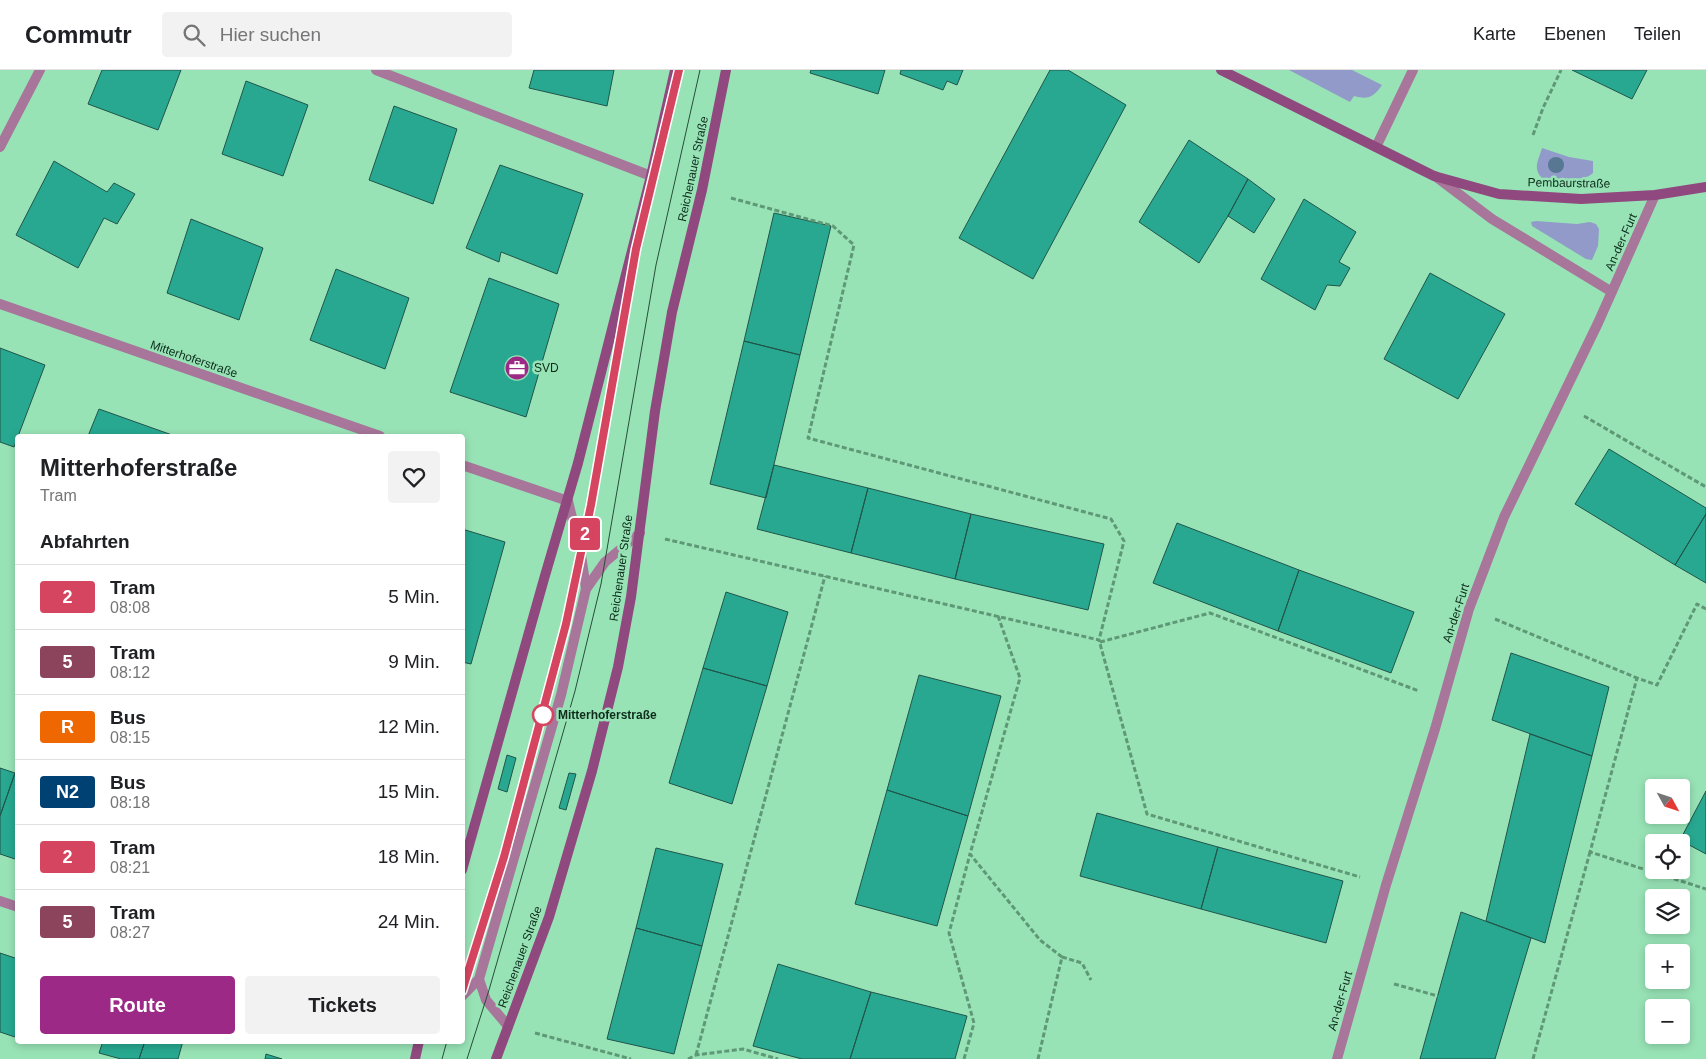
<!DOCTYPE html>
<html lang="de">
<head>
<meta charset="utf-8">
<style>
	:root { --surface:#fff; --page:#f2f2f2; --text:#202124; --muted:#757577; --line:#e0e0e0; --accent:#9c2986 }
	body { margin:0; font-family:Arial,sans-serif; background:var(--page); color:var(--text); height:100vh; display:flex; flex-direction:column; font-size:19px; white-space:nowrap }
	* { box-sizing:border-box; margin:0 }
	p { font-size:16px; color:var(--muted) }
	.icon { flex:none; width:28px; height:28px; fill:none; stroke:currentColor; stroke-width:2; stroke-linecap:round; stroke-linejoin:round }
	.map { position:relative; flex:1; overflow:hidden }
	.panel { position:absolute; left:15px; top:364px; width:450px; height:610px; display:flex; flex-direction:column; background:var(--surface); border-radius:5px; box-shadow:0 2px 8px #0003 }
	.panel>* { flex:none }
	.badge { padding:0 10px; border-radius:4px; font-size:18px; line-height:32px }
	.needle { width:32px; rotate:130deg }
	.controls { position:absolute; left:1645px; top:709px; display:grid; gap:10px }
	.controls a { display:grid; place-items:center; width:45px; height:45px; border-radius:5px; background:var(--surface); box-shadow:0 2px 8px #0003; font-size:25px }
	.map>.badge { position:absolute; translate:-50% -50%; box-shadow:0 0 0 2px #fff }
	h2 { padding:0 25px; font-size:19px; line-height:45px }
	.round { display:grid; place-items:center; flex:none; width:52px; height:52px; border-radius:5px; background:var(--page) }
	.head { display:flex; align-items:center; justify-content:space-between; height:85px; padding:0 25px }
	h1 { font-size:24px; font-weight:700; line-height:38px }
	.primary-button { display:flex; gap:10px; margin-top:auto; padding:10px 25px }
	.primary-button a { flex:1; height:58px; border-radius:5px; background:var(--accent); color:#fff; font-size:20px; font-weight:700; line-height:58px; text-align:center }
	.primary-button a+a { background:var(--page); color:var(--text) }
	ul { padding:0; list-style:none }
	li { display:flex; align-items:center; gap:15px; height:65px; padding:0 25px; border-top:1px solid var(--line) }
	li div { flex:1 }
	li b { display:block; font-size:19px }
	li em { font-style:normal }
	li .badge { min-width:55px; font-weight:700; text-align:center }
	header { display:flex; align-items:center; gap:30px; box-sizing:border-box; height:70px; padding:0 25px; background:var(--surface); border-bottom:1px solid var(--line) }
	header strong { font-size:24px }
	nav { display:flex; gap:28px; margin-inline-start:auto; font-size:18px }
	.search { width:350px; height:45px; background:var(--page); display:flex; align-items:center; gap:12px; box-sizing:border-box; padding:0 18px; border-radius:5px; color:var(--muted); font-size:19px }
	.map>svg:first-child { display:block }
</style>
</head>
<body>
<header>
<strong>Commutr</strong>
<div class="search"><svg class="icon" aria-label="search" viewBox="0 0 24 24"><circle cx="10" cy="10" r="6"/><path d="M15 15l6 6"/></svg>Hier suchen</div>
<nav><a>Karte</a><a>Ebenen</a><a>Teilen</a></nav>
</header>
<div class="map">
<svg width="1706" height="989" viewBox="0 0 1706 989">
	<rect width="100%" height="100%" fill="#98e3b6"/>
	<path fill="#929ac9" d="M 1289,0 L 1352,0 L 1382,15 C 1374,27 1368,30 1354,26 L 1350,32 Z
		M 1542,78 L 1569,87 L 1593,91 L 1593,103 C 1580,114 1557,109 1542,108 C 1532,99 1539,89 1542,78 Z
		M 1536,151 L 1577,154 L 1590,152 L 1596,154 L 1599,159 L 1598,176 L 1592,190 L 1586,189 L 1532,156 L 1531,152 Z"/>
	<path fill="#28a890" stroke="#21554a" d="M 102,0 L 181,0 L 158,60 L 88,34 Z
		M 534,0 L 614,0 L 607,36 L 529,18 Z
		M 811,0 L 885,0 L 878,24 L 810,3 Z
		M 901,0 L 963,0 L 957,15 L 947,11 L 943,20 L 900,4 Z
		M 1050,0 L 1068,0 L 1126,35 L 1033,209 L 959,168 Z
		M 1572,0 L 1647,0 L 1632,29 Z
		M 246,11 L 308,35 L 283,106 L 222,84 Z
		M 394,36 L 457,59 L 433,134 L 369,110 Z
		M 1189,70 L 1248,109 L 1228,146 L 1199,193 L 1139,152 Z
		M 54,91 L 107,122 L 114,113 L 135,124 L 117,154 L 104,148 L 78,198 L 16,165 Z
		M 500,95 L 583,124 L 557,204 L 501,182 L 499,192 L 466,178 Z
		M 1248,109 L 1275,129 L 1254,163 L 1228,146 Z
		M 1304,129 L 1356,162 L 1339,192 L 1350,198 L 1340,216 L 1327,215 L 1315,240 L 1261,209 Z
		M 774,143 L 831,156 L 800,285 L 744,271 Z
		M 191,149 L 263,178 L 239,250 L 167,223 Z
		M 336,199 L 409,228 L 385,299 L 310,270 Z
		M 1430,203 L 1505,244 L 1458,329 L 1384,289 Z
		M 489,208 L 559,234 L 526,347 L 450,322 Z
		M 744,271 L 800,285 L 766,428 L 710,414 Z
		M 0,278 L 45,295 L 14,377 L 0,372 Z
		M 99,339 L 158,360 L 175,366 L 88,366 Z
		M 1609,379 L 1706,438 L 1706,444 L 1675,495 L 1575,434 Z
		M 774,395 L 868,418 L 851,483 L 757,459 Z
		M 868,418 L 971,444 L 955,509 L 851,483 Z
		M 971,444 L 1104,474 L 1088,540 L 955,509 Z
		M 1706,444 L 1706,513 L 1675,495 Z
		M 1177,453 L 1299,500 L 1278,561 L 1153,513 Z
		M 462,459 L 505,472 L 471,594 L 462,592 Z
		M 1299,500 L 1414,542 L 1391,603 L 1278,561 Z
		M 726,522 L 788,542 L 767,616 L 703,598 Z
		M 1511,583 L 1609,617 L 1592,686 L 1492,650 Z
		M 703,598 L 767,616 L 732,734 L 669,713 Z
		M 919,605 L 1001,626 L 968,746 L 887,720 Z
		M 1530,664 L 1592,686 L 1545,873 L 1486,851 Z
		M 507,685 L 516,688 L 507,722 L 498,719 Z
		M 0,698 L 15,703 L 0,746 Z
		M 15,703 L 18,704 L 18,790 L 0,784 L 0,746 Z
		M 569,703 L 576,704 L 566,740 L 559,738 Z
		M 887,720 L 968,746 L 937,856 L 855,834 Z
		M 1706,721 L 1706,784 L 1680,770 Z
		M 1097,743 L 1218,777 L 1201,839 L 1080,806 Z
		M 1218,777 L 1343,811 L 1326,873 L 1201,839 Z
		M 656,778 L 723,794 L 702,876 L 636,858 Z
		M 1461,842 L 1531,868 L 1495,989 L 1420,989 Z
		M 636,858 L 702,876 L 674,984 L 607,969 Z
		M 0,883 L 18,889 L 18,968 L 0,962 Z
		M 778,894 L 871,922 L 850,989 L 802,989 L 753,976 Z
		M 871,922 L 967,946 L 955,989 L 850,989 Z
		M 103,971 L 145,971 L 139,989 L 121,989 L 99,983 Z
		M 145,971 L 183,971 L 178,989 L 139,989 Z
		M 266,984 L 282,989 L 265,989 Z"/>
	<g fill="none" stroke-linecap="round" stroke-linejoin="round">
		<path stroke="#5f9876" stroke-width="3" stroke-dasharray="5 2.5" stroke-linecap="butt" d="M 1533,65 L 1543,38 L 1561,0
			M 731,128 L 833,156 L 854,175 L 808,368 L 1111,449 L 1124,471 L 1099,570
			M 1584,346 L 1706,417
			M 665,469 L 1099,570 L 1147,744 L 1360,807
			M 1706,539 L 1697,534 L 1657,615 L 1637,608 L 1590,782 L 1706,819
			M 998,546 L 1020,608 L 970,784 L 1040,870 L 1062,887 L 1038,989
			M 1495,549 L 1637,608
			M 1100,572 L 1210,543 L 1419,621
			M 1062,887 L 1082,893 L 1091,910
			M 1394,914 L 1438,926
			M 535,963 L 631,989
			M 696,985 L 825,506
			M 688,989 L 696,985 L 743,979 L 778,989
			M 964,989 L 974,953 L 949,863 L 970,784
			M 1533,989 L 1590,782"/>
		<path stroke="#a7769a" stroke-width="10" d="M 376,0 L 651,106
			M 586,519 L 605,492 L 640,463
			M 479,909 L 486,930 L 508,956
			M 462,926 L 479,909 L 561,625 L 586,519 L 581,485 L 568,431"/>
		<path stroke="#a7769a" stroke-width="10" d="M 0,77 L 40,0
			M 1376,77 L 1413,0
			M 1435,106 L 1492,149 L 1612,222
			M 0,234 L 380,366
			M 462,395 L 568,431
			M 0,831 L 18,837
			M 1337,989 L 1386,815 L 1435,659 L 1469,539 L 1504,447 L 1598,253 L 1655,125"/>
		<path stroke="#90497f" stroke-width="10" d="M 1221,0 L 1434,106 L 1499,124 L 1581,129 L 1655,125 L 1706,117
			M 462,800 L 544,509 L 578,393 L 651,106 L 675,0
			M 415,989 L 419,971
			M 496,989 L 549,847 L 592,701 L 618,597 L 631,527 L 655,341 L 672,242 L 702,120 L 726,0"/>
		<path stroke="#274e38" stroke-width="1" d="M 462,921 L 504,787 L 566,554 L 591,435 L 637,179 L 679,0
			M 442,989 L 447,971
			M 467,989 L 489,920 L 575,621 L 601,514 L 656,195 L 700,0"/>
	</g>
	<circle fill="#587792" cx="1556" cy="95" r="8"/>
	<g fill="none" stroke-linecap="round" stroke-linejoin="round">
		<defs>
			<path id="line" d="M 462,921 L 504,787 L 566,554 L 591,435 L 636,179 L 679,0"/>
		</defs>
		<use href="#line" stroke="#fff" stroke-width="11"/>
		<use href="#line" stroke="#d64560" stroke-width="8"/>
	</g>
	<defs>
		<symbol id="office-disc" viewBox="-11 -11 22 22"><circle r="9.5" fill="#9c2986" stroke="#98e3b6"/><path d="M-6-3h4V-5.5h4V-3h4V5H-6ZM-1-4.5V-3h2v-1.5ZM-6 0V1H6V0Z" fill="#fff"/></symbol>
	</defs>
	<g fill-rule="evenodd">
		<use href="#office-disc" x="503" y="284" width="28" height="28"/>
	</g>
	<circle fill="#fff" stroke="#d64560" stroke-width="2.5" cx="543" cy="645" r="10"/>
	<g text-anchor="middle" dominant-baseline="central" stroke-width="5" stroke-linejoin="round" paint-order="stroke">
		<g font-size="12" fill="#0d2c1b" stroke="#98e3b6">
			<text transform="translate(693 99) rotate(-78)">Reichenauer Straße</text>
			<text transform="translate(1569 113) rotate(1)">Pembaurstraße</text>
			<text transform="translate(1621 172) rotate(-66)">An-der-Furt</text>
			<text transform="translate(194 289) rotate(19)">Mitterhoferstraße</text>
			<text transform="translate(621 498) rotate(-82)">Reichenauer Straße</text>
			<text transform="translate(1456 543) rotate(-72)">An-der-Furt</text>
			<text transform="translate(520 887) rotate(-70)">Reichenauer Straße</text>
			<text transform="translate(1340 931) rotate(-74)">An-der-Furt</text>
		</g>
		<g font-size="12" fill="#0d2c1b" stroke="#98e3b6" text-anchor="start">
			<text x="534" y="298">SVD</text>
		</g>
		<g font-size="12" font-weight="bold" fill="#0d2c1b" stroke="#98e3b6" text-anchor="start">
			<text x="558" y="645">Mitterhoferstraße</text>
		</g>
	</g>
</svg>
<div class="controls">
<a><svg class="needle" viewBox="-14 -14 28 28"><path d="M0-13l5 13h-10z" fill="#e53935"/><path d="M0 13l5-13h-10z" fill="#757577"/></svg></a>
<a><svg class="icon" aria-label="locate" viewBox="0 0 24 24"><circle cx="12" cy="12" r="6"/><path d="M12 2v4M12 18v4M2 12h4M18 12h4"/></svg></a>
<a><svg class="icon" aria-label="layers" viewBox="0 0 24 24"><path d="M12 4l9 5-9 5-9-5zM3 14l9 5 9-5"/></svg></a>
<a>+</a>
<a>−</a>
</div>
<b class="badge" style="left:585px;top:464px;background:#d64560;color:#fff">2</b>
<section class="panel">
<div class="head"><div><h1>Mitterhoferstraße</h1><p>Tram</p></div><a class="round"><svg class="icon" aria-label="heart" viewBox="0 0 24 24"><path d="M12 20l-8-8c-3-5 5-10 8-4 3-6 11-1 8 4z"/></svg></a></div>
<h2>Abfahrten</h2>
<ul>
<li><span class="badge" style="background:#d64560;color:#fff">2</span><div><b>Tram</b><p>08:08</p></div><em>5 Min.</em></li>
<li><span class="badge" style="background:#8b445b;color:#fff">5</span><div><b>Tram</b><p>08:12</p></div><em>9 Min.</em></li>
<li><span class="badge" style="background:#ee6700;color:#fff">R</span><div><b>Bus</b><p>08:15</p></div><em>12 Min.</em></li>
<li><span class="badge" style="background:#004173;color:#fff">N2</span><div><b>Bus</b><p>08:18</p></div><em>15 Min.</em></li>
<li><span class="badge" style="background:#d64560;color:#fff">2</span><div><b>Tram</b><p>08:21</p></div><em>18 Min.</em></li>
<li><span class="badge" style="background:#8b445b;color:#fff">5</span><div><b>Tram</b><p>08:27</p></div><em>24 Min.</em></li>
</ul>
<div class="primary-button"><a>Route</a><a>Tickets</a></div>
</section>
</div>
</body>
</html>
